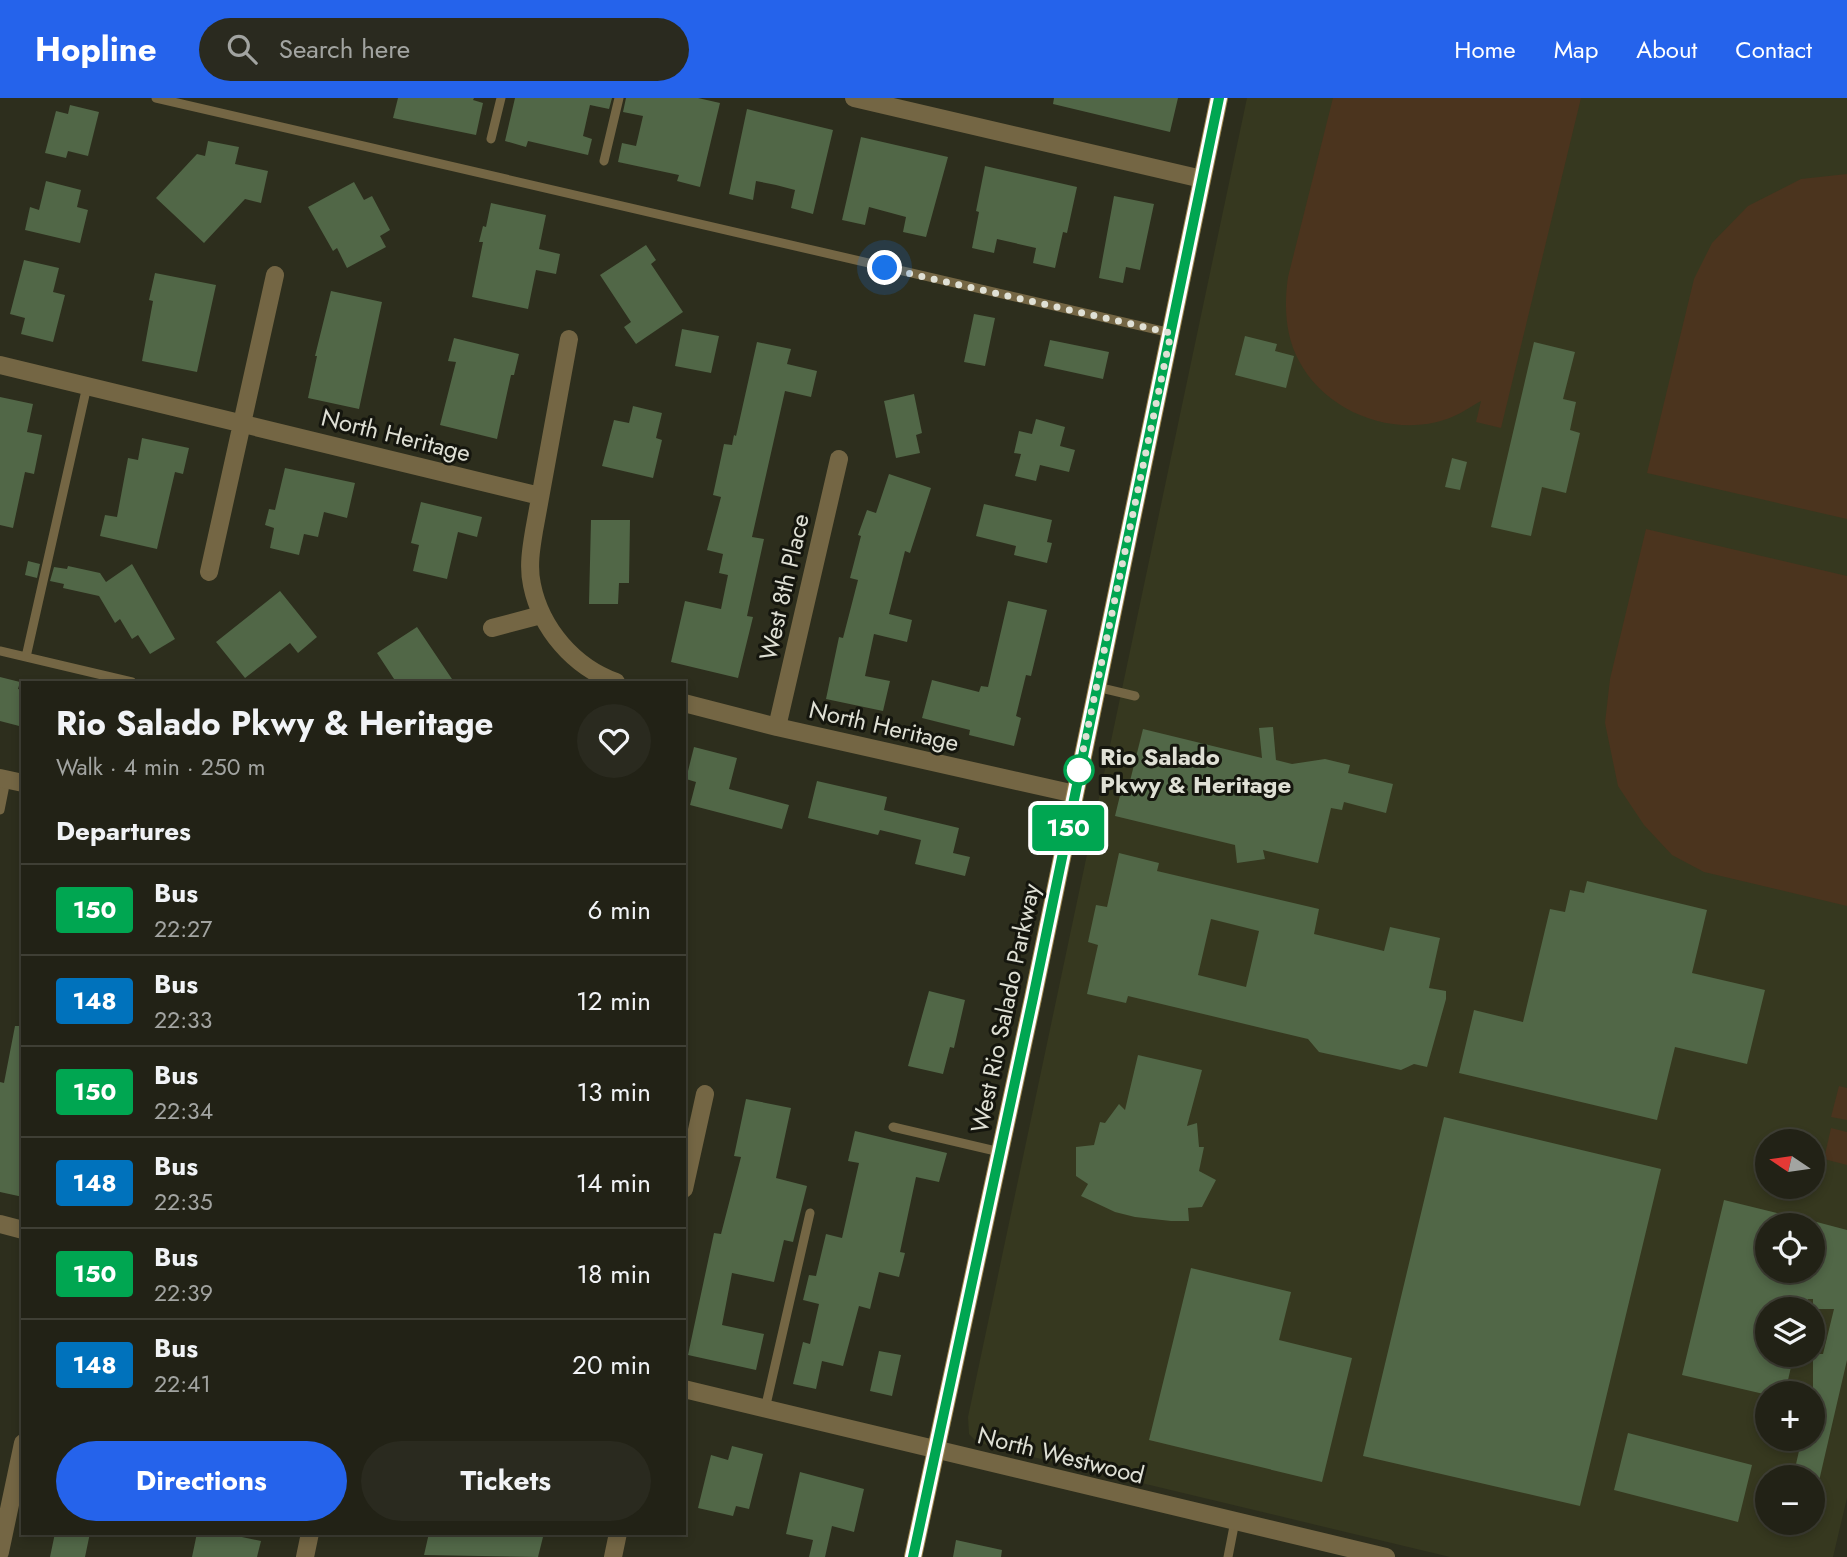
<!DOCTYPE html>
<html lang="en">
<head>
<meta charset="utf-8">
<style>
	:root { --surface:#222216; --page:#2a2a1f; --text:#f1f3f6; --muted:#a2a4a1; --line:#3f3f35; --accent:#2563eb }
	body { margin:0; font-family:Jost,sans-serif; background:var(--page); color:var(--text); height:100vh; display:flex; flex-direction:column; font-size:26px; white-space:nowrap }
	* { box-sizing:border-box; margin:0 }
	p { font-size:23px; color:var(--muted) }
	.icon { flex:none; width:38px; height:38px; fill:none; stroke:currentColor; stroke-width:2; stroke-linecap:round; stroke-linejoin:round }
	.map { position:relative; flex:1; overflow:hidden }
	.drawer { position:absolute; left:21px; top:583px; width:665px; height:854px; display:flex; flex-direction:column; background:var(--surface); border-radius:0px; box-shadow:0 4px 10px #0003,0 0 0 2px var(--line) }
	.drawer>* { flex:none }
	.badge { padding:0 14px; border-radius:5px; font-size:24px; line-height:46px }
	.needle { width:46px; rotate:283deg }
	.tools { position:absolute; left:1755px; top:1031px; display:grid; gap:14px }
	.tools a { display:grid; place-items:center; width:70px; height:70px; border-radius:50%; background:var(--surface); box-shadow:0 4px 10px #0003,0 0 0 2px var(--line); font-size:35px }
	.you { position:absolute; width:35px; height:35px; margin:-18px; border:5px solid #fff; border-radius:50%; background:#1a73e8; box-shadow:0 0 0 10px #1a73e833 }
	.map>.badge { position:absolute; translate:-50% -50%; box-shadow:0 0 0 4px #fff }
	h2 { padding:0 35px; font-size:26px; line-height:63px }
	.round { display:grid; place-items:center; flex:none; width:74px; height:74px; border-radius:37px; background:var(--page) }
	.summary { display:flex; align-items:center; justify-content:space-between; height:119px; padding:0 35px }
	h1 { font-size:33px; font-weight:700; line-height:52px }
	.action { display:flex; gap:14px; margin-top:auto; padding:14px 35px }
	.action a { flex:1; height:80px; border-radius:42px; background:var(--accent); color:#fff; font-size:28px; font-weight:700; line-height:80px; text-align:center }
	.action a+a { background:var(--page); color:var(--text) }
	ul { padding:0; list-style:none }
	li { display:flex; align-items:center; gap:21px; height:91px; padding:0 35px; border-top:2px solid var(--line) }
	li div { flex:1 }
	li b { display:block; font-size:26px }
	li em { font-style:normal }
	li .badge { min-width:77px; font-weight:700; text-align:center }
	header { display:flex; align-items:center; gap:42px; box-sizing:border-box; height:98px; padding:0 35px; background:var(--accent); color:#fff }
	header strong { font-size:33px }
	nav { display:flex; gap:38px; margin-inline-start:auto; font-size:24px }
	.search { width:490px; height:63px; background:var(--page); display:flex; align-items:center; gap:18px; box-sizing:border-box; padding:0 24px; border-radius:38px; color:var(--muted); font-size:26px }
	.map>svg:first-child { display:block }
</style>
</head>
<body>
<header>
<strong>Hopline</strong>
<div class="search"><svg class="icon" aria-label="search" viewBox="0 0 24 24"><circle cx="10" cy="10" r="6"/><path d="M15 15l6 6"/></svg>Search here</div>
<nav><a>Home</a><a>Map</a><a>About</a><a>Contact</a></nav>
</header>
<div class="map">
<svg width="1847" height="1459" viewBox="0 0 1847 1459">
	<rect width="100%" height="100%" fill="#2d2e1d"/>
	<path fill="#36381f" fill-rule="evenodd" d="M 1247,0 L 1847,0 L 1847,1400 L 1833,1459 L 1450,1459 L 991,1349 L 975,1342 L 969,1336 L 968,1319 ZM 1768,1043 L 1813,1043 L 1813,1088 L 1768,1088 ZM 1768,1127 L 1813,1127 L 1813,1172 L 1768,1172 ZM 1768,1211 L 1813,1211 L 1813,1256 L 1768,1256 ZM 1768,1295 L 1813,1295 L 1813,1340 L 1768,1340 ZM 1768,1379 L 1813,1379 L 1813,1424 L 1768,1424 Z"/>
	<path fill="#4b341e" d="M 1333,0 L 1581,0 L 1501,330 L 1476,324 L 1481,303 C 1470,309 1459,317 1447,321 C 1393,340 1326,314 1299,263 C 1285,237 1284,207 1288,179 Z
		M 1847,76 L 1847,421 L 1647,375 L 1694,181 L 1712,145 L 1748,108 L 1801,81 Z
		M 1646,431 L 1847,478 L 1847,808 L 1704,774 L 1672,757 L 1644,727 L 1618,688 L 1605,625 L 1610,581 Z
		M 1839,988 L 1847,990 L 1847,1022 L 1831,1019 Z
		M 1831,1030 L 1847,1034 L 1847,1067 L 1824,1061 Z"/>
	<path fill="#516747" fill-rule="evenodd" d="M 398,0 L 474,0 L 473,2 L 483,5 L 476,37 L 393,20 Z
		M 515,0 L 612,0 L 609,11 L 590,7 L 583,38 L 592,41 L 588,57 L 528,43 L 526,49 L 505,43 Z
		M 626,0 L 698,0 L 720,5 L 700,89 L 677,83 L 679,77 L 618,64 L 622,45 L 636,48 L 643,18 L 623,14 Z
		M 1054,0 L 1178,0 L 1170,34 L 1053,6 Z
		M 70,7 L 99,14 L 88,58 L 68,53 L 66,60 L 45,55 L 56,13 L 68,16 Z
		M 747,11 L 833,32 L 813,116 L 791,110 L 795,92 L 776,87 L 756,83 L 753,102 L 729,96 Z
		M 861,39 L 948,59 L 926,139 L 903,134 L 906,119 L 869,109 L 865,127 L 842,122 Z
		M 208,43 L 239,49 L 235,66 L 268,73 L 261,105 L 245,101 L 204,145 L 156,100 L 197,56 L 205,58 Z
		M 985,68 L 1077,89 L 1067,135 L 1063,134 L 1055,170 L 1033,165 L 1036,150 L 997,141 L 994,155 L 972,150 L 979,114 L 976,113 Z
		M 46,83 L 81,92 L 77,109 L 88,112 L 80,145 L 25,132 L 30,109 L 39,112 Z
		M 354,84 L 364,102 L 372,98 L 390,132 L 380,138 L 386,149 L 347,170 L 337,150 L 333,153 L 308,109 Z
		M 1114,98 L 1154,106 L 1140,172 L 1126,169 L 1123,185 L 1099,180 Z
		M 491,105 L 546,117 L 539,151 L 560,156 L 556,176 L 536,172 L 528,211 L 472,199 L 483,144 L 479,144 L 483,128 L 486,129 Z
		M 646,147 L 656,162 L 651,166 L 683,214 L 636,246 L 624,229 L 631,224 L 600,177 Z
		M 24,162 L 59,170 L 53,194 L 65,197 L 53,244 L 21,236 L 25,220 L 10,216 Z
		M 155,175 L 216,187 L 197,274 L 142,263 L 153,203 L 149,202 Z
		M 331,193 L 382,204 L 359,311 L 308,300 L 317,258 L 315,258 Z
		M 974,216 L 995,220 L 985,268 L 964,264 Z
		M 682,231 L 719,238 L 711,275 L 675,268 Z
		M 1245,238 L 1277,246 L 1275,253 L 1294,258 L 1286,290 L 1235,277 Z
		M 454,240 L 519,256 L 514,277 L 511,277 L 497,341 L 440,327 L 456,264 L 448,263 Z
		M 1050,242 L 1109,254 L 1103,281 L 1044,268 Z
		M 757,244 L 791,251 L 787,266 L 817,273 L 811,299 L 785,293 L 752,439 L 764,441 L 747,518 L 753,519 L 738,580 L 671,564 L 685,503 L 721,511 L 728,477 L 719,475 L 723,456 L 707,452 L 721,399 L 713,397 L 724,346 L 732,347 L 734,337 L 736,338 Z
		M 1534,244 L 1575,254 L 1563,301 L 1576,304 L 1570,332 L 1580,335 L 1566,395 L 1542,389 L 1531,438 L 1491,429 Z
		M 914,296 L 922,335 L 916,337 L 920,355 L 896,360 L 884,303 Z
		M 0,299 L 33,306 L 27,334 L 42,337 L 34,376 L 25,374 L 13,430 L 0,427 Z
		M 633,308 L 662,315 L 656,340 L 662,342 L 653,380 L 602,368 L 614,322 L 629,325 Z
		M 1036,321 L 1065,329 L 1060,348 L 1075,352 L 1069,374 L 1040,367 L 1036,383 L 1015,378 L 1021,356 L 1014,355 L 1019,333 L 1032,336 Z
		M 142,340 L 189,350 L 183,376 L 175,374 L 157,451 L 100,438 L 105,417 L 117,419 L 128,360 L 138,362 Z
		M 1452,360 L 1467,364 L 1460,392 L 1445,389 Z
		M 285,370 L 355,385 L 347,420 L 324,414 L 318,439 L 304,436 L 299,457 L 270,450 L 274,430 L 265,427 L 269,411 L 275,412 Z
		M 889,376 L 931,390 L 910,455 L 905,453 L 889,516 L 912,522 L 907,544 L 874,536 L 865,578 L 890,583 L 883,613 L 826,601 L 839,539 L 843,540 L 858,482 L 850,480 L 861,438 L 858,437 L 867,412 L 876,415 Z
		M 421,404 L 482,419 L 477,439 L 458,434 L 447,481 L 413,473 L 419,447 L 411,445 Z
		M 984,406 L 1052,422 L 1047,444 L 1052,445 L 1047,465 L 1014,457 L 1016,448 L 976,438 Z
		M 591,422 L 630,422 L 629,485 L 619,485 L 618,506 L 589,506 Z
		M 28,463 L 40,466 L 37,480 L 25,477 Z
		M 132,466 L 175,541 L 150,556 L 138,537 L 132,541 L 120,521 L 115,525 L 99,498 L 63,490 L 64,486 L 50,483 L 54,469 L 67,471 L 68,468 L 100,475 L 106,484 Z
		M 280,493 L 317,539 L 298,555 L 290,545 L 245,580 L 216,544 Z
		M 1008,503 L 1047,512 L 1031,578 L 1026,577 L 1016,618 L 1021,620 L 1014,648 L 969,637 L 970,632 L 922,620 L 932,582 L 979,594 L 981,588 L 988,589 Z
		M 417,529 L 454,584 L 396,584 L 377,555 Z
		M 0,579 L 20,584 L 18,591 L 23,592 L 23,629 L 0,623 Z
		M 1273,629 L 1276,662 L 1292,666 L 1325,661 L 1350,667 L 1348,675 L 1393,686 L 1386,715 L 1344,704 L 1342,712 L 1331,710 L 1318,765 L 1263,752 L 1265,761 L 1237,765 L 1235,747 L 1115,718 L 1123,685 L 1129,687 L 1143,631 L 1262,660 L 1259,630 Z
		M 694,649 L 737,660 L 729,691 L 789,707 L 782,731 L 690,707 L 696,684 L 686,681 Z
		M 817,683 L 887,699 L 884,712 L 959,730 L 953,755 L 970,759 L 965,778 L 915,766 L 921,742 L 880,732 L 878,737 L 808,720 Z
		M 1119,755 L 1159,765 L 1157,773 L 1319,811 L 1314,836 L 1384,853 L 1390,829 L 1440,840 L 1429,890 L 1446,893 L 1446,901 L 1427,969 L 1414,966 L 1401,972 L 1319,954 L 1308,941 L 1128,898 L 1126,905 L 1087,896 L 1098,847 L 1088,844 L 1096,807 L 1107,809 ZM 1211,821 L 1259,833 L 1246,889 L 1198,877 Z
		M 1587,783 L 1707,812 L 1692,875 L 1765,892 L 1747,966 L 1675,949 L 1657,1022 L 1459,975 L 1474,912 L 1523,924 L 1550,811 L 1565,814 L 1570,792 L 1584,795 Z
		M 929,893 L 965,902 L 954,950 L 950,949 L 943,976 L 908,968 Z
		M 15,928 L 23,928 L 23,1099 L 0,1094 L 0,984 L 4,985 Z
		M 1138,957 L 1202,972 L 1187,1028 L 1197,1025 L 1199,1049 L 1204,1049 L 1199,1073 L 1216,1082 L 1202,1109 L 1188,1110 L 1189,1123 L 1171,1123 L 1135,1119 L 1115,1114 L 1081,1098 L 1088,1086 L 1076,1078 L 1076,1049 L 1094,1047 L 1100,1024 L 1105,1025 L 1119,1006 L 1125,1012 Z
		M 746,1001 L 791,1010 L 776,1080 L 807,1088 L 793,1144 L 784,1142 L 774,1184 L 732,1175 L 722,1227 L 764,1236 L 756,1272 L 688,1257 L 714,1135 L 721,1136 L 741,1059 L 734,1058 Z
		M 1444,1019 L 1661,1071 L 1580,1408 L 1363,1358 Z
		M 855,1033 L 947,1055 L 939,1084 L 916,1079 L 900,1154 L 905,1155 L 899,1179 L 879,1174 L 870,1211 L 859,1208 L 843,1268 L 822,1263 L 816,1291 L 793,1286 L 803,1244 L 810,1246 L 819,1206 L 803,1202 L 809,1177 L 816,1178 L 826,1136 L 842,1140 L 859,1065 L 848,1063 Z
		M 1724,1102 L 1802,1121 L 1802,1127 L 1768,1127 L 1768,1172 L 1813,1172 L 1813,1123 L 1847,1132 L 1847,1262 L 1819,1383 L 1813,1382 L 1813,1379 L 1793,1379 L 1802,1340 L 1813,1340 L 1813,1256 L 1823,1256 L 1834,1211 L 1813,1211 L 1813,1201 L 1808,1201 L 1805,1211 L 1768,1211 L 1768,1256 L 1794,1256 L 1785,1295 L 1768,1295 L 1768,1297 L 1682,1277 Z
		M 1191,1170 L 1291,1194 L 1279,1242 L 1352,1260 L 1322,1384 L 1149,1342 Z
		M 879,1253 L 901,1257 L 892,1298 L 870,1293 Z
		M 1628,1335 L 1752,1367 L 1738,1424 L 1614,1392 Z
		M 732,1348 L 763,1356 L 749,1411 L 736,1408 L 733,1418 L 698,1410 L 711,1357 L 728,1362 Z
		M 800,1374 L 864,1391 L 854,1434 L 832,1428 L 825,1459 L 809,1459 L 813,1442 L 786,1436 Z
		M 55,1435 L 90,1435 L 85,1459 L 50,1459 Z
		M 197,1435 L 223,1435 L 261,1443 L 257,1459 L 192,1459 Z
		M 429,1435 L 544,1435 L 538,1459 L 424,1457 Z
		M 956,1442 L 1002,1452 L 1001,1459 L 953,1459 Z"/>
	<g fill="none" stroke-linecap="round" stroke-linejoin="round">
		<path stroke="#746644" stroke-width="9" d="M 156,0 L 1171,235
			M 491,41 L 501,0
			M 604,63 L 619,0
			M 0,553 L 132,584
			M 26,559 L 87,288
			M 1097,589 L 1135,598
			M 0,712 L 6,682
			M 893,1029 L 1000,1054
			M 765,1311 L 810,1115
			M 1228,1459 L 1235,1423"/>
		<path stroke="#746644" stroke-width="18" d="M 854,0 L 1202,81
			M 569,241 L 534,433 C 531,451 528,469 532,487 C 541,531 574,569 616,584
			M 0,267 L 540,398
			M 209,474 L 275,177
			M 492,530 L 541,517
			M 684,605 L 777,629 L 1075,696
			M 777,629 L 839,361
			M 0,680 L 23,685
			M 684,1091 L 705,996
			M 0,1126 L 23,1132
			M 684,1291 L 1386,1459
			M 0,1454 L 23,1345
			M 305,1459 L 310,1435
			M 613,1459 L 618,1435"/>
		<path stroke="#9d864f" stroke-width="18" d="M 913,1459 L 1033,900 L 1219,0"/>
	</g>
	<g fill="none" stroke-linecap="round" stroke-linejoin="round">
		<defs>
			<path id="line" d="M 913,1459 L 1033,900 L 1219,0"/>
		</defs>
		<use href="#line" stroke="#fff" stroke-width="16"/>
		<use href="#line" stroke="#00a651" stroke-width="10"/>
		<path stroke="#dfe0d5" stroke-width="7" stroke-dasharray="0 12.6" d="M 885,170 L 1171,235 L 1079,672"/>
	</g>
	<circle fill="#fff" stroke="#00a651" stroke-width="3.5" cx="1079" cy="672" r="14"/>
	<g text-anchor="middle" dominant-baseline="central" stroke-width="6" stroke-linejoin="round" paint-order="stroke">
		<g font-size="24" fill="#dfe0d5" stroke="#15160e">
			<text transform="translate(396 337) rotate(14)">North Heritage</text>
			<text transform="translate(784 489) rotate(-77)">West 8th Place</text>
			<text transform="translate(884 628) rotate(13)">North Heritage</text>
			<text transform="translate(1005 910) rotate(-78)">West Rio Salado Parkway</text>
			<text transform="translate(1061 1357) rotate(14)">North Westwood</text>
		</g>
		<g font-size="24" font-weight="bold" fill="#dfe0d5" stroke="#15160e" text-anchor="start">
			<text x="1100" y="658">Rio Salado<tspan x="1100" dy="28">Pkwy &amp; Heritage</tspan></text>
		</g>
	</g>
</svg>
<div class="tools">
<a><svg class="needle" viewBox="-14 -14 28 28"><path d="M0-13l5 13h-10z" fill="#e53935"/><path d="M0 13l5-13h-10z" fill="#a2a4a1"/></svg></a>
<a><svg class="icon" aria-label="locate" viewBox="0 0 24 24"><circle cx="12" cy="12" r="6"/><path d="M12 2v4M12 18v4M2 12h4M18 12h4"/></svg></a>
<a><svg class="icon" aria-label="layers" viewBox="0 0 24 24"><path d="M12 4l9 5-9 5-9-5zM3 14l9 5 9-5"/></svg></a>
<a>+</a>
<a>−</a>
</div>
<div class="you" style="left:885px;top:170px"></div>
<b class="badge" style="left:1068px;top:730px;background:#00a651;color:#fff">150</b>
<section class="drawer">
<div class="summary"><div><h1>Rio Salado Pkwy &amp; Heritage</h1><p>Walk · 4 min · 250 m</p></div><a class="round"><svg class="icon" aria-label="heart" viewBox="0 0 24 24"><path d="M12 20l-8-8c-3-5 5-10 8-4 3-6 11-1 8 4z"/></svg></a></div>
<h2>Departures</h2>
<ul>
<li><span class="badge" style="background:#00a651;color:#fff">150</span><div><b>Bus</b><p>22:27</p></div><em>6 min</em></li>
<li><span class="badge" style="background:#0072bc;color:#fff">148</span><div><b>Bus</b><p>22:33</p></div><em>12 min</em></li>
<li><span class="badge" style="background:#00a651;color:#fff">150</span><div><b>Bus</b><p>22:34</p></div><em>13 min</em></li>
<li><span class="badge" style="background:#0072bc;color:#fff">148</span><div><b>Bus</b><p>22:35</p></div><em>14 min</em></li>
<li><span class="badge" style="background:#00a651;color:#fff">150</span><div><b>Bus</b><p>22:39</p></div><em>18 min</em></li>
<li><span class="badge" style="background:#0072bc;color:#fff">148</span><div><b>Bus</b><p>22:41</p></div><em>20 min</em></li>
</ul>
<div class="action"><a>Directions</a><a>Tickets</a></div>
</section>
</div>
</body>
</html>
